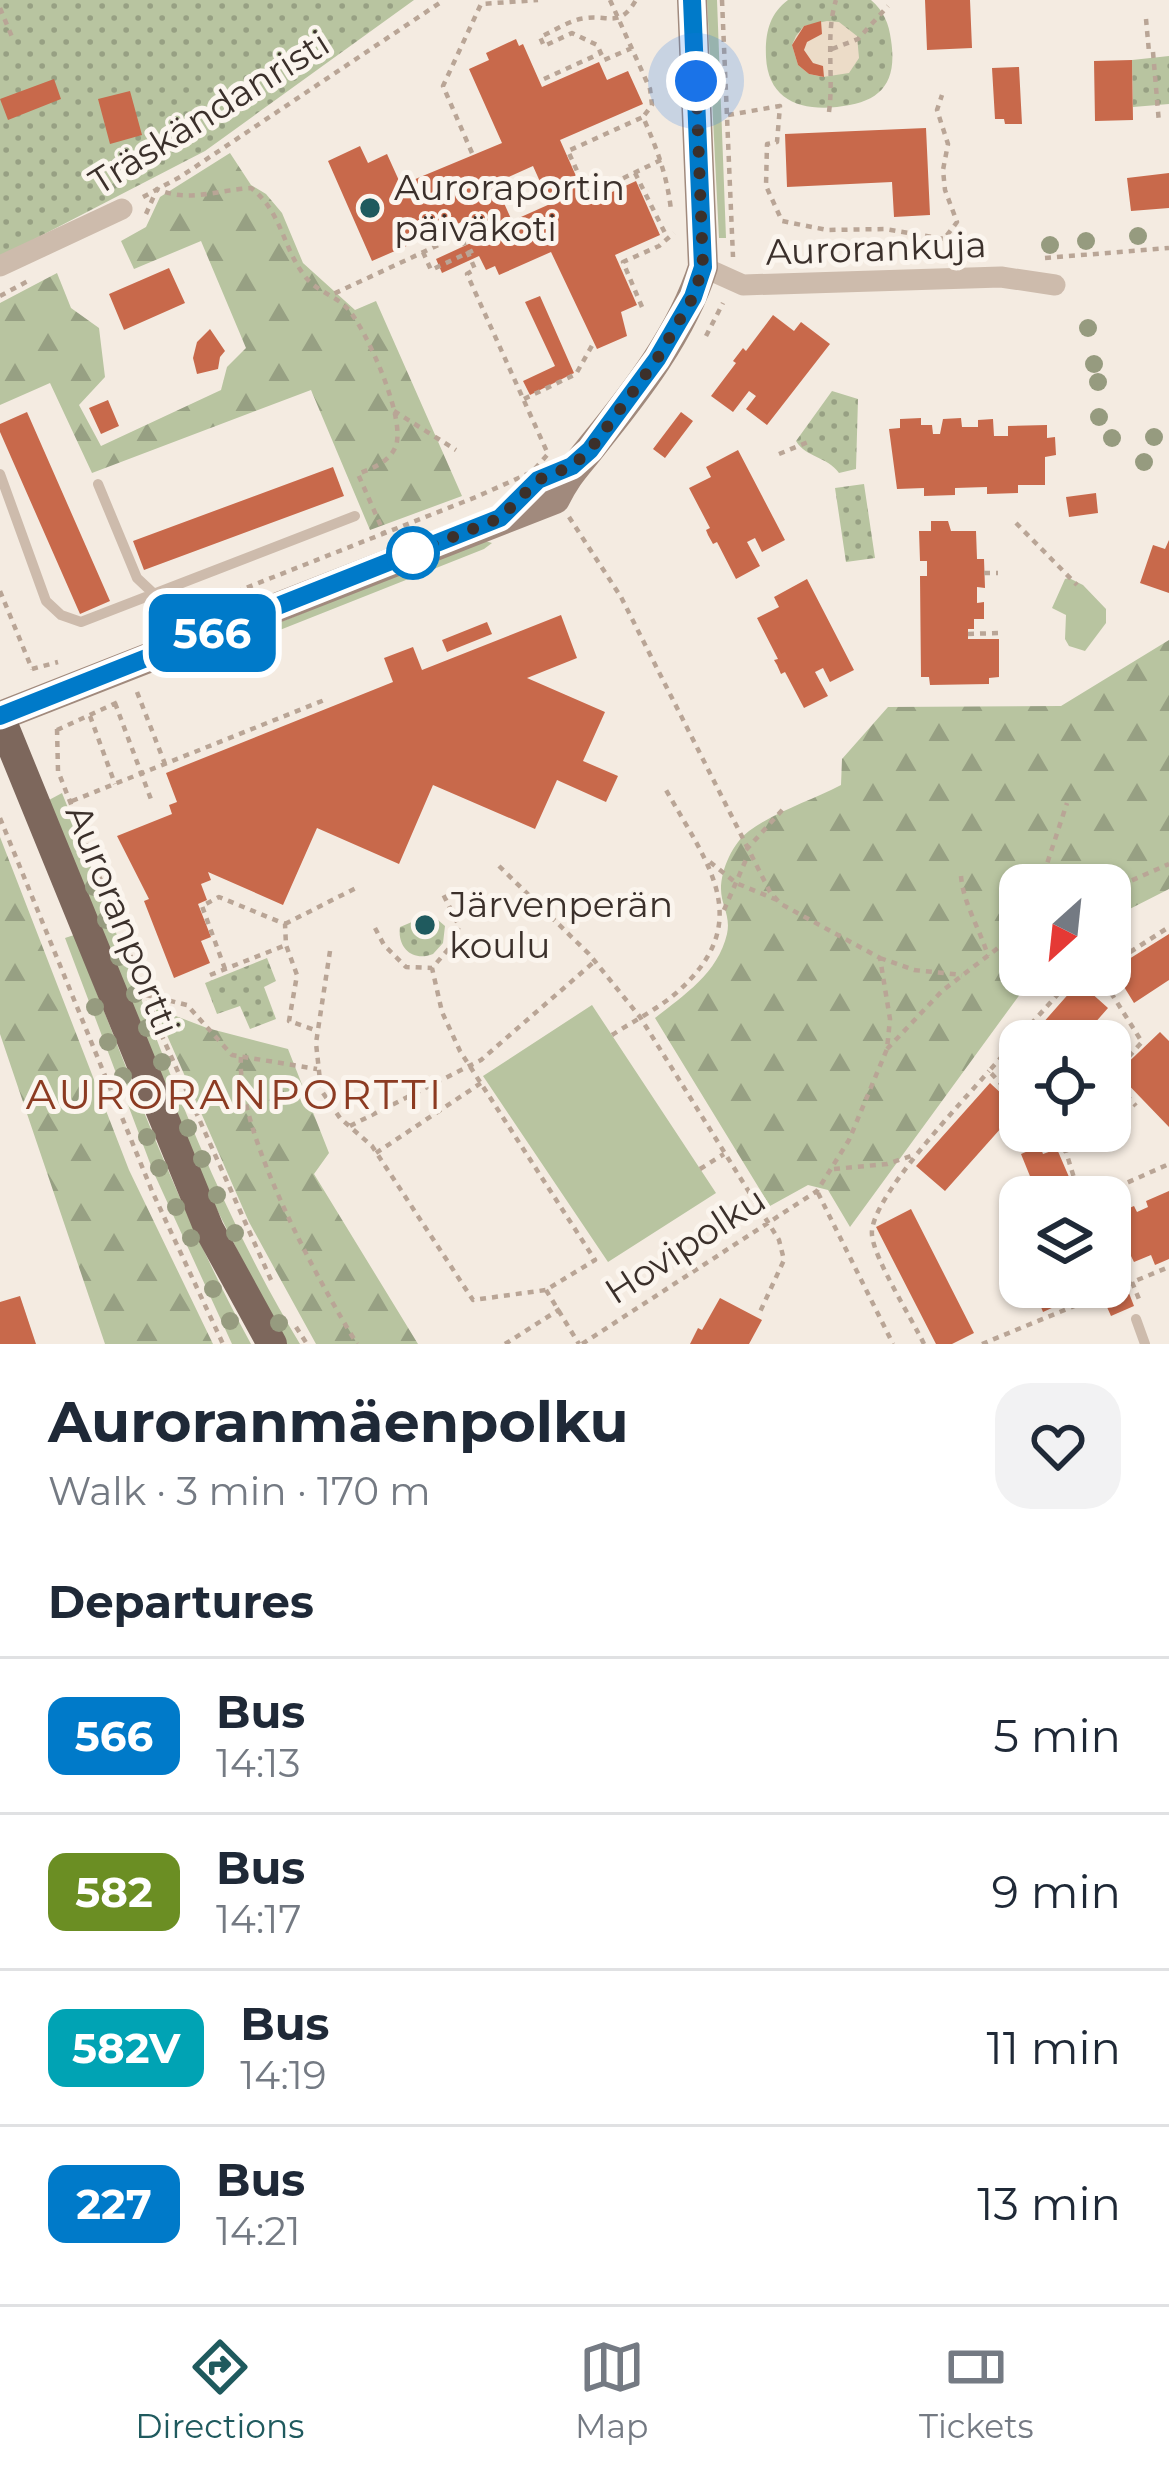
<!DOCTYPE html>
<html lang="en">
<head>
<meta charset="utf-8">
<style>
	:root { --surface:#fff; --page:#f2f2f3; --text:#1f2937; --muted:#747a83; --line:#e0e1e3; --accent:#1f5a5e }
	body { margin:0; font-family:Montserrat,sans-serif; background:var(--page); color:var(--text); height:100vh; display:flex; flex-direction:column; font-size:45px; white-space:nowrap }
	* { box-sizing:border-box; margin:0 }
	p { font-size:39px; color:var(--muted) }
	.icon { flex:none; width:66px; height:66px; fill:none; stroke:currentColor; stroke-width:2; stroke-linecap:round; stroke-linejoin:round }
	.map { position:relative; height:1344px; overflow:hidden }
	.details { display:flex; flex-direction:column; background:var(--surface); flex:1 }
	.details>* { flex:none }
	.badge { padding:0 24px; border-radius:18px; font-size:42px; line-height:78px }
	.needle { width:78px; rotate:207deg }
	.fabs { position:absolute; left:999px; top:864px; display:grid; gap:24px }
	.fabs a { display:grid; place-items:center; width:132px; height:132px; border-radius:24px; background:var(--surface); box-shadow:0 3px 9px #0004; font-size:60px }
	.you { position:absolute; width:60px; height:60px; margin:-30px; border:9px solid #fff; border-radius:50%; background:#1a73e8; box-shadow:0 0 0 18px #1a73e833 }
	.map>.badge { position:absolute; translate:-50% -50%; box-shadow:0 0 0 6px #fff }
	h2 { padding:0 48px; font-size:45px; line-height:108px }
	.round { display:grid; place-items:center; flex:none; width:126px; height:126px; border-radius:36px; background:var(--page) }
	.headline { display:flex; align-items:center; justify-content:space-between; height:204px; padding:0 48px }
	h1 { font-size:57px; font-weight:700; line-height:90px }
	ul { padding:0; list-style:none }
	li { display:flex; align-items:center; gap:36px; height:156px; padding:0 48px; border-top:3px solid var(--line) }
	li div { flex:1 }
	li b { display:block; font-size:45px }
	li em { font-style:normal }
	li .badge { min-width:132px; font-weight:700; text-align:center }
	.tab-bar { display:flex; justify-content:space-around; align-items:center; height:168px; border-top:3px solid var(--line); background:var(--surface); font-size:33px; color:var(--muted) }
	.tab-bar a { display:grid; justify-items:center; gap:6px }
	.tab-bar .active { color:var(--accent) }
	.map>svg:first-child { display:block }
</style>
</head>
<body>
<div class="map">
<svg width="1169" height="1344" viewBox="0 0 1169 1344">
	<defs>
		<pattern id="forest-firs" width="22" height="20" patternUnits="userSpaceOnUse" patternTransform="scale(3)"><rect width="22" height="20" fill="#b8c4a0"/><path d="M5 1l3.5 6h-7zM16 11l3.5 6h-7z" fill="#97a083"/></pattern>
		<pattern id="park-dots" width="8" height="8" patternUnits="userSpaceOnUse" patternTransform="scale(3)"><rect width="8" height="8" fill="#b8c4a0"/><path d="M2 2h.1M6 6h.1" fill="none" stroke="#97a083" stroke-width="1.8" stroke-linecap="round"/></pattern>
	</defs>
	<rect width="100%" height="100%" fill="#f4ebe1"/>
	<path fill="#b8c4a0" d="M 707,0 L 717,0 L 726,238 L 719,238 Z
		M 482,540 L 492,543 L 484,549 L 174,672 L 166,669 Z
		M 1069,578 L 1083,585 L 1106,609 L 1106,623 L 1085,651 L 1069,646 L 1065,639 L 1066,615 L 1052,608 L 1065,579 Z
		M 62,793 C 137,978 196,1173 300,1344 L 285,1344 L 208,1192 L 49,800 Z
		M 74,935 C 129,1073 180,1214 251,1344 L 232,1344 L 153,1171 L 65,938 Z
		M 592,1005 L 716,1193 L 608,1262 L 483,1076 Z"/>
	<path fill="url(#forest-firs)" d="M 230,153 L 251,185 L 266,194 L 282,213 L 303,263 L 355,310 L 376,301 L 462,496 L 370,530 L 311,390 L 92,473 L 50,383 L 0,405 L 0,303 L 57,273 L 71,308 L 99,328 L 105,377 L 79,405 L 101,446 L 221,390 L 227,367 L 246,348 L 201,241 L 134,269 L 121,241 L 146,227 L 160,197 Z
		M 1169,640 L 1169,889 L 1110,919 L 1110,885 L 1020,885 L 1020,975 L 1034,975 L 850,1227 L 828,1190 L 808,1185 L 770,1206 L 655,1018 C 684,995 718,973 727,934 C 731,916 721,905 721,889 C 721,869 733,843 749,831 C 775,812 812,800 841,785 L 842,759 L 888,707 L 1061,706 Z
		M 0,837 L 129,1170 L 213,1344 L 105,1344 L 0,1034 Z
		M 155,1008 L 207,1028 L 288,1049 L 329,1153 L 314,1174 L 418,1344 L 316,1344 L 249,1222 Z"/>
	<path fill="url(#park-dots)" d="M 0,0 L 414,0 L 205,151 L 0,257 Z
		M 788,0 L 871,0 C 884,11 889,24 891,40 C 898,85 879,103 837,107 C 799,111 768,99 766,57 C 765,34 769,14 788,0 Z
		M 1169,56 L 1169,104 L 1133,107 L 1132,60 Z
		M 832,391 L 858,399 L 856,469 L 839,473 C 827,456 806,458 796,441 Z
		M 864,484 L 875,558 L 846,562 L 835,488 Z
		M 431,914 L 445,926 L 443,943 L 433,954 C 413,962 397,948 400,927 Z
		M 267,958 L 276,981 L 264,987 L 276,1019 L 250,1029 L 240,1006 L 217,1014 L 205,983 Z"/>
	<path fill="#ecdcc8" d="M 827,21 L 839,22 L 857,36 L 859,58 L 849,73 L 823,77 L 809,74 L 798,65 L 792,45 L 796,36 L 804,26 Z"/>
	<path fill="#c8694b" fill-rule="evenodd" d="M 925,0 L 970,0 L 972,48 L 927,50 Z
		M 821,21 L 822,34 L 807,42 L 804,50 L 813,63 L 823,66 L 824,77 L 809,74 L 798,65 L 792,45 L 804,26 Z
		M 516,39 L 519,46 L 523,44 L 542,87 L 599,62 L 607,80 L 628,71 L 643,104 L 560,140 L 588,203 L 636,181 L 660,235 L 615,255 L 637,305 L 621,312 L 627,336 L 597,349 L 551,252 L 499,275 L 495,266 L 486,270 L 479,256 L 442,273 L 436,259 L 473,242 L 464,221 L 372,261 L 328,161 L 360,146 L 368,163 L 387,154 L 401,185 L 502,143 L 469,69 L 489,60 L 486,53 ZM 533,166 L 550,204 L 512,221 L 495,183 Z
		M 1132,60 L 1133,120 L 1095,121 L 1094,61 Z
		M 1019,67 L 1022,124 L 1005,124 L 1004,119 L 995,119 L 992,68 Z
		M 54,79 L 61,99 L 8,120 L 0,99 Z
		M 130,91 L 142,135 L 110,144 L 98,99 Z
		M 926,128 L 930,215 L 894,217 L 892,182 L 787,187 L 785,134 Z
		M 1169,173 L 1169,208 L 1131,211 L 1127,178 Z
		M 169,268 L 185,303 L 124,330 L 109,294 Z
		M 540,296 L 574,373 L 530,395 L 523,381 L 555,366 L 525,302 Z
		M 773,315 L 794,331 L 801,322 L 830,344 L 767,425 L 746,409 L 756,396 L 749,391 L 733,412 L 711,396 L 736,363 L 733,361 L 743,348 L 746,351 Z
		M 210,329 L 225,351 L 220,357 L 218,369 L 197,374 L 193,358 L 197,342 Z
		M 108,400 L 119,426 L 101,434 L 89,408 Z
		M 27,412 L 110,601 L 80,614 L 0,432 L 0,424 Z
		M 681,412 L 693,421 L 665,458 L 653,449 Z
		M 921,418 L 921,425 L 932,425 L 933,434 L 940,434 L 943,419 L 961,418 L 962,427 L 978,427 L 978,420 L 993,419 L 994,436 L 1008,436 L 1008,426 L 1047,425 L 1047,438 L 1055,437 L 1056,455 L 1045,457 L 1045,485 L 1018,485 L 1018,493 L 987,494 L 987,487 L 955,488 L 955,495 L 924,496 L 924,488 L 897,489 L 889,429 L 900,428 L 900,419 Z
		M 738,450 L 785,540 L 762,552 L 755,538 L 747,542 L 760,566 L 736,579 L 717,542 L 713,544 L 708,535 L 706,530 L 710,528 L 689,488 L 711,477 L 706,467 Z
		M 333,467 L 344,496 L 144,570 L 133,541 Z
		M 1096,493 L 1098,513 L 1069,517 L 1066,497 Z
		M 931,521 L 948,521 L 951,531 L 976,531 L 977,559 L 984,559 L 985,588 L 977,587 L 977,603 L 984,602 L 984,619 L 974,619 L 974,629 L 968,629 L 968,639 L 999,639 L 999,677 L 989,678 L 989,684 L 930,685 L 929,677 L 921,677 L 920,576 L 927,576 L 927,561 L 920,561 L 919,531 L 931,531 Z
		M 1169,540 L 1169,593 L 1140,583 L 1153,545 L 1165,549 Z
		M 807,579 L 854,670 L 830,682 L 823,668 L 815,672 L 828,696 L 804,708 L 785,672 L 781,674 L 777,665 L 774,660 L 778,659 L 757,618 L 779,607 L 774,597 Z
		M 561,615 L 577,658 L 527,678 L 605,712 L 583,761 L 618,776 L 606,802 L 557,780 L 535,829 L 433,785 L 399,864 L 317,828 L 283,905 L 208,872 L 211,880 L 201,884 L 207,900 L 198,904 L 211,937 L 201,941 L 210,963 L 174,978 L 144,901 L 149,899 L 117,836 L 172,814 L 169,805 L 177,802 L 166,773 L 393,682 L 384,658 L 413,647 L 422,670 Z
		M 487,622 L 492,634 L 447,652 L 442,640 Z
		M 1169,934 L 1169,980 L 1134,1003 L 1113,969 Z
		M 1079,982 L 1108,1008 L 1079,1041 L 1027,1041 Z
		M 1160,1032 L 1169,1041 L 1169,1127 L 1117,1073 Z
		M 1020,1048 L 1020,1087 L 1001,1070 Z
		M 990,1083 L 1018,1109 L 945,1191 L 916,1166 Z
		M 1040,1146 L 1043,1154 L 1057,1149 L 1069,1177 L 1036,1191 L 1021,1154 Z
		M 1169,1191 L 1169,1259 L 1155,1265 L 1151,1255 L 1134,1262 L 1131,1256 L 1122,1260 L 1110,1231 L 1110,1216 L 1134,1206 L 1137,1212 L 1148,1207 L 1146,1201 Z
		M 911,1209 L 974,1333 L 952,1344 L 936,1344 L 876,1227 Z
		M 1020,1254 L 1020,1287 L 1074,1287 L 1061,1292 L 1065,1302 L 1043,1312 L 1039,1302 L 1026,1307 L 1023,1301 L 1014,1305 L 1000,1262 Z
		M 1127,1288 L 1134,1306 L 1111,1316 L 1103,1298 Z
		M 20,1296 L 36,1344 L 0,1344 L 0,1302 Z
		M 720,1298 L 762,1320 L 749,1344 L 690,1344 L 698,1328 L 702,1330 Z"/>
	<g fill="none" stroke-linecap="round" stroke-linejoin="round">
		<path stroke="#b9a596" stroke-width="4.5" stroke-dasharray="6 6" stroke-linecap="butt" d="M 610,0 L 650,89 L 652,105 L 643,117
			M 722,0 L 733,257
			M 0,8 L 12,37
			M 1146,19 L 1149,52
			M 632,48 L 604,60 L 597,45 L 572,33 L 544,46 L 540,37 C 554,31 571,19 586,18 C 608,15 620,28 636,0
			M 832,49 L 858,39 L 888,6
			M 1153,52 L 1159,123
			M 544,79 L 601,53
			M 829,112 C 834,75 825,35 836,0
			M 728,115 L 780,106 L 777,142 L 767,144 L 766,186 L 782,221 L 827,230 L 885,229 L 944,239 L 957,222 L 945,190 L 943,170 L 948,144 L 937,110 L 942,95
			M 472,153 L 443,86 L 481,4 L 538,0
			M 661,160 L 588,195 L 568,151 L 643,117 C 657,149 667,175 671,210
			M 635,173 L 667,237
			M 143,197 L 180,177 L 444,0
			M 146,214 L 157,189 C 188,203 218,190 251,188 C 282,212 282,246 304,275 C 315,291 335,295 348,309 C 367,331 408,422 395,448 C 388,463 372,468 358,474 L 384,533
			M 423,252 L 431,270 L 476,249
			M 1045,258 L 1169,248
			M 0,296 L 28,281
			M 642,307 L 623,262 L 659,246 L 674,233
			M 706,336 L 723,303
			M 524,399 L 576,374 L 594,342
			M 394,411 L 456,450
			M 779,454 L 808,442
			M 569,517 L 621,597 L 770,892 L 781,904 L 880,958 L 890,1019 L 887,1049 L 849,1140 L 817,1191 L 582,1344
			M 1016,523 L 1077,585
			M 984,573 L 998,573
			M 0,591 L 32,669
			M 180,614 L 476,497 L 532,472 L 548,454 L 467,274 L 475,269 L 460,235 L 329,296
			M 968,634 L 999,633
			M 32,669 L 58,662
			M 137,692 L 165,764
			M 115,703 L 152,802
			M 90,716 L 115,784
			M 57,729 L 58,771 L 162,1036 L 271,1280
			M 57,730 L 118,702
			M 72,801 L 327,699
			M 0,818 L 152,1191 L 223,1344
			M 746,850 L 784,808
			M 710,862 L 736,883 L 777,900
			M 499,866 L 589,954 L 640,1017 L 779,1240 L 784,1260 L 759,1314
			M 961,876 C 963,903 980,929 988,956
			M 1040,885 L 1067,803
			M 1110,890 L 1169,864
			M 724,910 L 748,855
			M 285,924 L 356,888
			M 375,928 L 384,945 L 406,967 L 432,968
			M 330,951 L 316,1043 L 321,1090 L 340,1118 L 372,1146 L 473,1300 L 546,1290 L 595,1260 L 460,1051 L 442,1012 L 432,968 L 453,944 L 459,926 L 443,894
			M 880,958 L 914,970 L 962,975
			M 1110,965 L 1169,927
			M 225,969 L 202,906 L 219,897 L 285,924 L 286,945 L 297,975 L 289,1021 L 318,1031
			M 210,975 L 286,945
			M 1095,975 L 1108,988 L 1142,1042 L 1110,1077
			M 146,995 L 187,1005 L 232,1055 L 317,1069
			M 612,1035 C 632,1022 656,1010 675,994 C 757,923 709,866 666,790
			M 887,1049 L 942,991 L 1020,931
			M 241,1057 C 236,1131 317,1279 357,1344
			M 1110,1077 L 1136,1106
			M 1020,1104 L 989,1071 L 1075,975
			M 350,1126 L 481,1060 L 595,961
			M 1046,1131 L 1066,1152 L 1080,1197
			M 376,1153 L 481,1083
			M 700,1169 L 724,1154
			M 834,1169 L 887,1164 L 911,1156
			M 818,1193 L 893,1344
			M 1095,1197 L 1169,1164
			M 1110,1259 L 1123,1286
			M 1132,1282 L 1141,1304
			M 546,1290 L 579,1344
			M 296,1327 L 307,1344
			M 505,1344 L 560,1309
			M 924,1344 C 912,1319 874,1259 872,1235 C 868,1200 964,1100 989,1071
			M 982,1344 L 1169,1267"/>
		<path stroke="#cdbbac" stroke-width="10" d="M 0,474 L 46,601 L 61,615 L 81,622 L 355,516
			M 98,484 L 137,578 L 153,593 L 177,643
			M 1136,1319 L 1145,1344"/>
		<path stroke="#cdbbac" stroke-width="21" d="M 0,266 L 122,209
			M 703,267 L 743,285 L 1001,277 L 1055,285"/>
		<path stroke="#a18a7d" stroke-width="30" d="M 0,716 L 555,499 C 568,473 576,467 593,445 C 636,392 682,333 703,267 L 692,0"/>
		<path stroke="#7d675c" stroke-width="30" d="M 0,717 L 209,1229 L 272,1344"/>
	</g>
	<g fill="#969b7f">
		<circle cx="1138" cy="236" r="9"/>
		<circle cx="1086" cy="241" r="9"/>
		<circle cx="1050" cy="245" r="9"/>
		<circle cx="1088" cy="328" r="9"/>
		<circle cx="1094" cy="364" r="9"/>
		<circle cx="1098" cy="382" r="9"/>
		<circle cx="1099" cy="417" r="9"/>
		<circle cx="1154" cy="437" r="9"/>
		<circle cx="1112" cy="438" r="9"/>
		<circle cx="1144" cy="462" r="9"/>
		<circle cx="94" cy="887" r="9"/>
		<circle cx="106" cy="920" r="9"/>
		<circle cx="119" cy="957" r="9"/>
		<circle cx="135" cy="994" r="9"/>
		<circle cx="95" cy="1007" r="9"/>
		<circle cx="147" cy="1028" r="9"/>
		<circle cx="108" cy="1042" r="9"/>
		<circle cx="162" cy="1062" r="9"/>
		<circle cx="123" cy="1076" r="9"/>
		<circle cx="188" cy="1128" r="9"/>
		<circle cx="147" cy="1137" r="9"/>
		<circle cx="202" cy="1159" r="9"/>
		<circle cx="159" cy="1168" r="9"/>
		<circle cx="217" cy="1195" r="9"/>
		<circle cx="176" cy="1207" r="9"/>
		<circle cx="235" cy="1233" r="9"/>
		<circle cx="191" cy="1238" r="9"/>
		<circle cx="213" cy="1289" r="9"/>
		<circle cx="230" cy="1321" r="9"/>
		<circle cx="279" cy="1323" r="9"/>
	</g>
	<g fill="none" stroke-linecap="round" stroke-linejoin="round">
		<defs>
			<path id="line" d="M 0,716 L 500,518 L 538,480 L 572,466 L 590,450 L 657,359 L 693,297 L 703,267 L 692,0"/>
		</defs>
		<use href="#line" stroke="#fff" stroke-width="27"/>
		<use href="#line" stroke="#007ac9" stroke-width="18"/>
		<path stroke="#3b302b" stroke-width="12" stroke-dasharray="0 21.6" d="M 413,553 L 500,518 L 538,480 L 572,466 L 590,450 L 657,359 L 693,297 L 703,267 L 696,81"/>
	</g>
	<g fill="#1f5a5e" stroke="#fbf5ee" stroke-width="4.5">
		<circle cx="370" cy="208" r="12"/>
		<circle cx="425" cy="925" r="12"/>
	</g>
	<circle fill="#fff" stroke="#007ac9" stroke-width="6" cx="413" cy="553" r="24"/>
	<g text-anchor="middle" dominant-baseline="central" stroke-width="10" stroke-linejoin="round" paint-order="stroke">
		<g font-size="36" fill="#3b302b" stroke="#fbf5ee">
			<text transform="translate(209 112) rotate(-32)">Träskändanristi</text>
			<text transform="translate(876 248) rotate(-2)">Aurorankuja</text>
			<text transform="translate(123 920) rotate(68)">Auroranportti</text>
			<text transform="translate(685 1245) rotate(-33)">Hovipolku</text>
		</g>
		<g font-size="36" fill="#3b302b" stroke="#fbf5ee" text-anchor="start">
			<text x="394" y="187">Auroraportin<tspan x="394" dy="41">päiväkoti</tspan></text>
			<text x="449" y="904">Järvenperän<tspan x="449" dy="41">koulu</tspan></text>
		</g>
		<g font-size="42" letter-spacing="3" fill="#8c3b22" stroke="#fbf5ee">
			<text x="235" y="1094">AURORANPORTTI</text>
		</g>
	</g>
</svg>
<div class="fabs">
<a><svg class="needle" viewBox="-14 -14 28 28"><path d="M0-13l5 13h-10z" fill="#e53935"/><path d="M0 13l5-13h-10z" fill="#747a83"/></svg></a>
<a><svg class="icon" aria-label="locate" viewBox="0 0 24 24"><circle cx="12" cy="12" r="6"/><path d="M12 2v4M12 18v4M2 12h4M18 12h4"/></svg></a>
<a><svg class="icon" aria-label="layers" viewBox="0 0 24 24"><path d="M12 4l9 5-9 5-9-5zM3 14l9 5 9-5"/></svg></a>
</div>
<div class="you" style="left:696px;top:81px"></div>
<b class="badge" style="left:212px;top:633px;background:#007ac9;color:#fff">566</b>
</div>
<section class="details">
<div class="headline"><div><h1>Auroranmäenpolku</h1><p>Walk · 3 min · 170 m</p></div><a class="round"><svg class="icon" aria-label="heart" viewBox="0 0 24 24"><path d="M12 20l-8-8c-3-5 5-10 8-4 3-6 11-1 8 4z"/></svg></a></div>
<h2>Departures</h2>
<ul>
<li><span class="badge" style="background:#007ac9;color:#fff">566</span><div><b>Bus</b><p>14:13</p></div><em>5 min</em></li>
<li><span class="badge" style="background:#6b8e23;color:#fff">582</span><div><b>Bus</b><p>14:17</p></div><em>9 min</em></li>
<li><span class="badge" style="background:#00a3b4;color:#fff">582V</span><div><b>Bus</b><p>14:19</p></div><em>11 min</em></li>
<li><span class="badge" style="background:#007ac9;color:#fff">227</span><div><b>Bus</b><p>14:21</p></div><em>13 min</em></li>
</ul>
</section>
<nav class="tab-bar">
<a class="active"><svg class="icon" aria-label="directions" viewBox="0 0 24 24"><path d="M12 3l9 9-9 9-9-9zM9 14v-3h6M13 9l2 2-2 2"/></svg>Directions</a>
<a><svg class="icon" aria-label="map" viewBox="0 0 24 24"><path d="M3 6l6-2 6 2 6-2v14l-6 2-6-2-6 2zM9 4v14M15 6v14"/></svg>Map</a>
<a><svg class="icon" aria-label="tickets" viewBox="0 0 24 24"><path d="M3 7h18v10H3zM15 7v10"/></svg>Tickets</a>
</nav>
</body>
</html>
